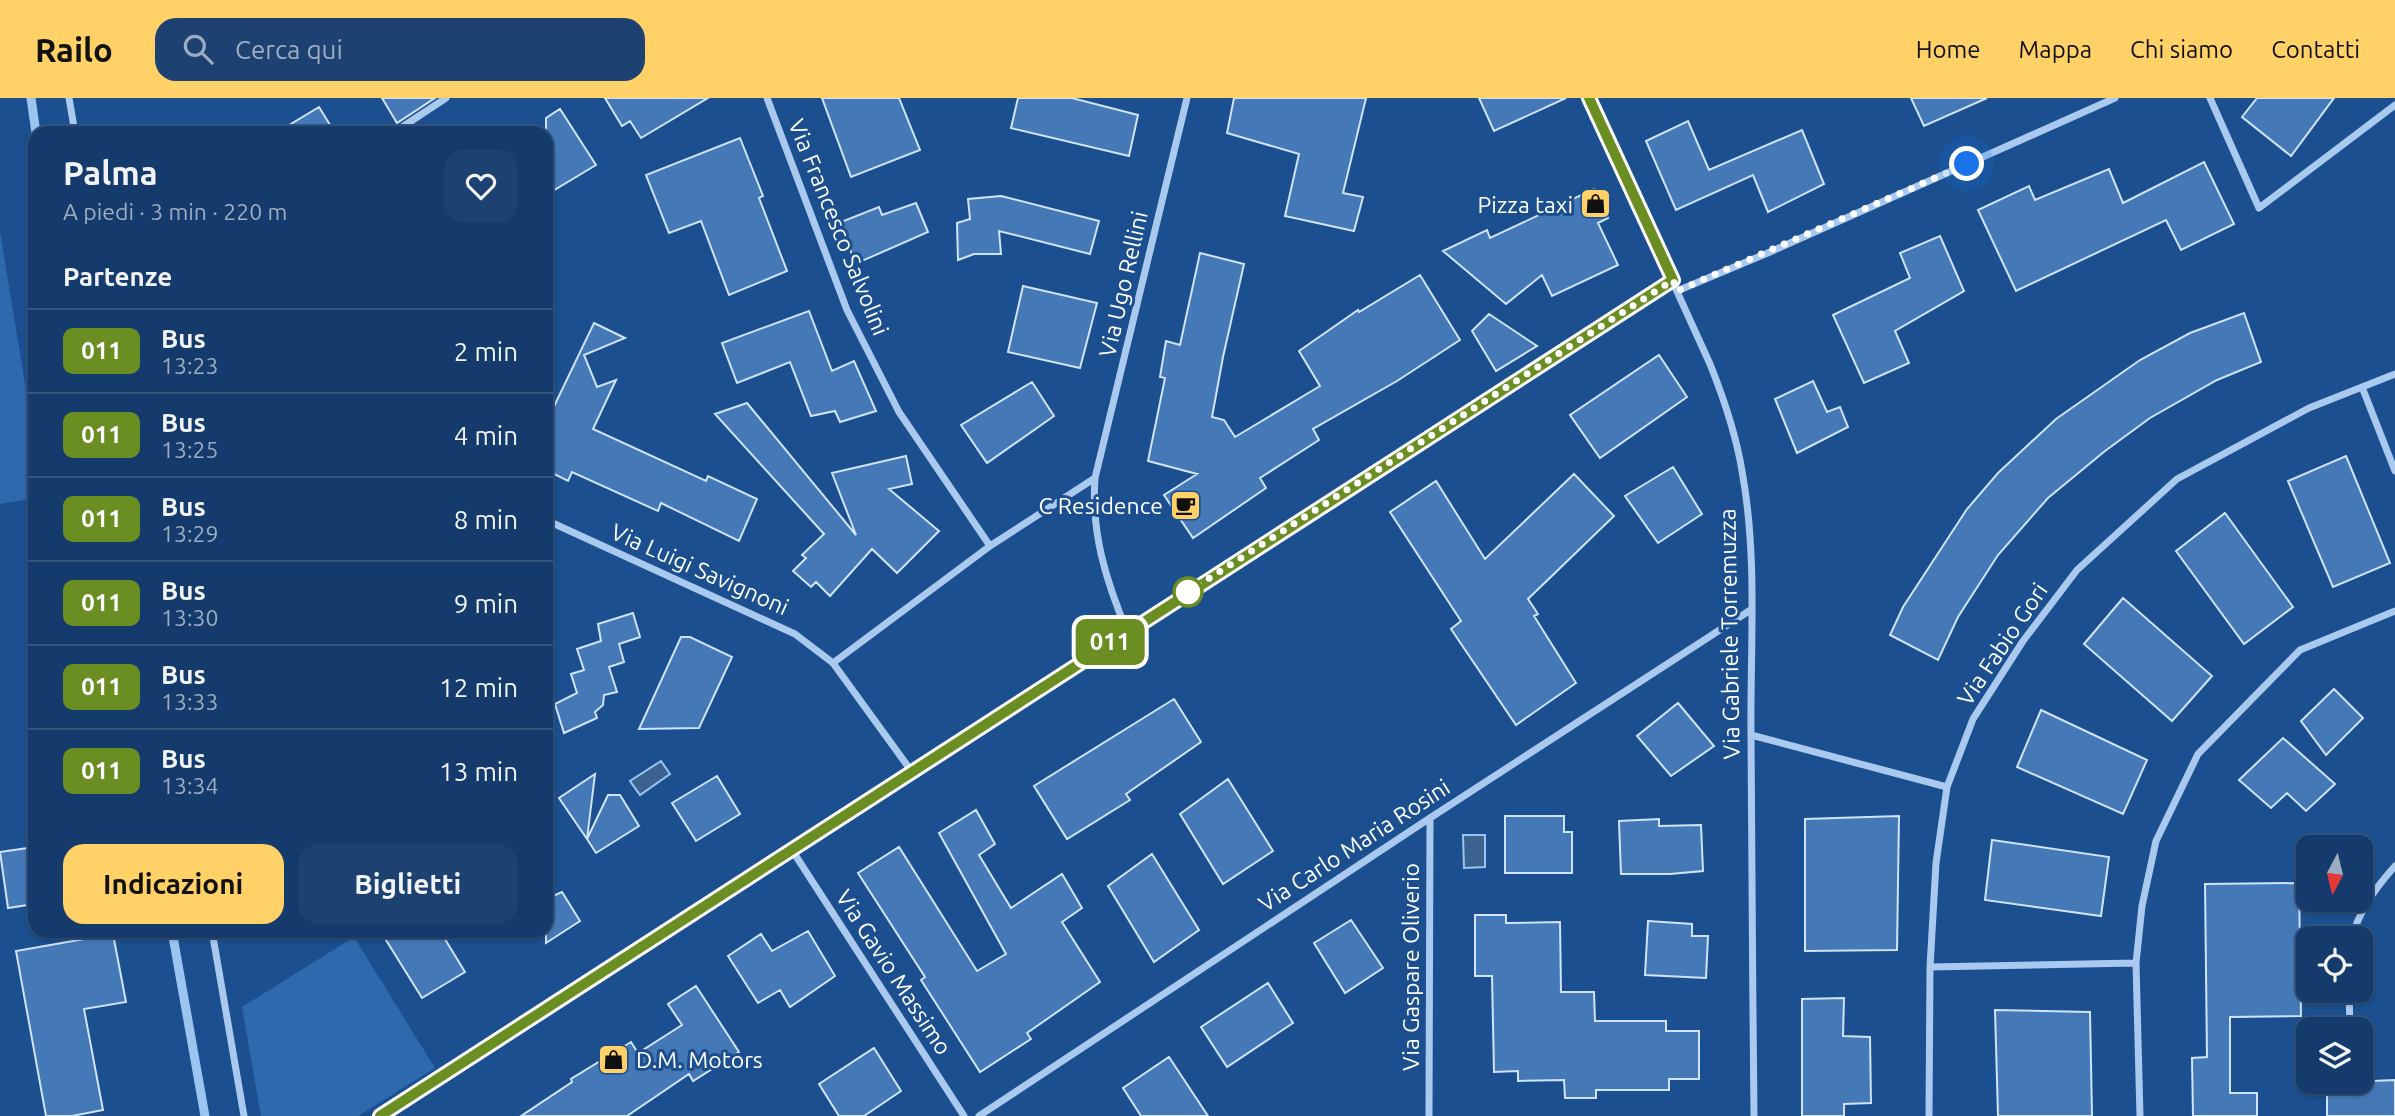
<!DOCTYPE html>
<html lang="it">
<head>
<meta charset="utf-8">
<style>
	:root { --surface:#143b6b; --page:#1d4271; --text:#f1f3f6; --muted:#9dadc1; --line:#33557e; --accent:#ffd166 }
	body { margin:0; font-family:Ubuntu,sans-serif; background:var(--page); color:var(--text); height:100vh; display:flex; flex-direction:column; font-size:26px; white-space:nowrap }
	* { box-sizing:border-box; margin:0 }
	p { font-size:23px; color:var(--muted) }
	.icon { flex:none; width:38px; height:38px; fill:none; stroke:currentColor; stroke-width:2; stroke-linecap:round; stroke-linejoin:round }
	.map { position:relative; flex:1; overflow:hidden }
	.side { position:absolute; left:28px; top:28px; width:525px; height:812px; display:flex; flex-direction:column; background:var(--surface); border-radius:21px; box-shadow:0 2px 5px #0004,0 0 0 2px var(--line) }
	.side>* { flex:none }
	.badge { padding:0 14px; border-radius:10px; font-size:24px; line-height:46px }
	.needle { width:46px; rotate:187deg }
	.tools { position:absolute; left:2296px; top:737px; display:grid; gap:14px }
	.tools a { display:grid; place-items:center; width:77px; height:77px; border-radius:14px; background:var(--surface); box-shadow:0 2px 5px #0004,0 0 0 2px var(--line); font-size:35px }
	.you { position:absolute; width:35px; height:35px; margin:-18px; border:5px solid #fff; border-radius:50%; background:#1a73e8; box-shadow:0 0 0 10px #1a73e833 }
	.map>.badge { position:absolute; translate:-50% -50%; box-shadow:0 0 0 4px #fff }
	h2 { padding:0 35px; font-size:26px; line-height:63px }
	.round { display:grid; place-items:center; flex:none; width:74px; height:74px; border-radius:21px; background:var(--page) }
	.overview { display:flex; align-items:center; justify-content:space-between; height:119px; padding:0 35px }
	h1 { font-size:33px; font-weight:700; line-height:52px }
	.primary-button { display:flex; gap:14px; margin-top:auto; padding:14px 35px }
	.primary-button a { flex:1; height:80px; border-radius:21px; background:var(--accent); color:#111; font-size:28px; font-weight:700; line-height:80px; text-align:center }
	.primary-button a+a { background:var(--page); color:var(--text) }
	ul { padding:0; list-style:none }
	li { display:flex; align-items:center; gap:21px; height:84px; padding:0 35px; border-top:2px solid var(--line) }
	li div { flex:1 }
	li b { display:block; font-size:26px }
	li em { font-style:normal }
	li .badge { min-width:77px; font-weight:700; text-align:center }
	header { display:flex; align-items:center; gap:42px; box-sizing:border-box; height:98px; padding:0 35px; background:var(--accent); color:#111 }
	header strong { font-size:33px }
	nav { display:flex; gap:38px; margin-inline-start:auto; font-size:24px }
	.search { width:490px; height:63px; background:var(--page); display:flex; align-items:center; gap:18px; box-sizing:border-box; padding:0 24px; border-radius:21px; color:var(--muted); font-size:26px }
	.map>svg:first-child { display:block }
</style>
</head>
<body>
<header>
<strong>Railo</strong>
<div class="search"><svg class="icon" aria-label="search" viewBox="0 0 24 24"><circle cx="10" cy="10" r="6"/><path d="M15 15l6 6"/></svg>Cerca qui</div>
<nav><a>Home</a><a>Mappa</a><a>Chi siamo</a><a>Contatti</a></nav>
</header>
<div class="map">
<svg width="2395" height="1018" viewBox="0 0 2395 1018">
	<rect width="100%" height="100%" fill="#1b4f8f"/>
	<path fill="#2e69ad" d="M 0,134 L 35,346 L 35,400 L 0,406 Z
		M 354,839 L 435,970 L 358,1018 L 261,1018 L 242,909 Z"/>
	<path fill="#3c6290" stroke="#9cc4f0" stroke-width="2" d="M 661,663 L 670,676 L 640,697 L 630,683 Z
		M 1463,737 L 1485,737 L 1485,769 L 1464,770 Z"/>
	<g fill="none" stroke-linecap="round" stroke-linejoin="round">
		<path stroke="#9cc4f0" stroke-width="9" d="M 31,0 L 36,35
			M 172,833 L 205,1018"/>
	</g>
	<path fill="#4478b7" stroke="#cfe3fa" stroke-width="2" d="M 382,0 L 435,0 L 397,25 Z
		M 605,0 L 708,0 L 641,40 L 630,23 L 622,28 Z
		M 822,0 L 899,0 L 920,52 L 851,79 Z
		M 1018,0 L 1072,0 L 1138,17 L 1129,58 L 1011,30 Z
		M 1234,0 L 1366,0 L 1343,95 L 1363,99 L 1354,133 L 1285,118 L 1299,56 L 1227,35 Z
		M 1479,0 L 1566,0 L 1494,33 Z
		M 1911,0 L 1987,0 L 1924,28 Z
		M 2257,0 L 2334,0 L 2291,58 L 2242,19 Z
		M 319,9 L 335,35 L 276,35 Z
		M 560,11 L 596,67 L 546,97 L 546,20 Z
		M 1688,23 L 1709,72 L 1802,32 L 1824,86 L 1768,114 L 1753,77 L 1676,112 L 1646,43 Z
		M 740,40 L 763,98 L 759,100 L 787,173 L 729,197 L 701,123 L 669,135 L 646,77 Z
		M 2204,64 L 2234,126 L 2181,152 L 2166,122 L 2016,193 L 1978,112 L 2029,88 L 2035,102 L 2109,71 L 2123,105 Z
		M 1594,91 L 1608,120 L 1598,125 L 1618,167 L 1552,198 L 1542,177 L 1506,206 L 1443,153 L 1487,132 L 1490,140 Z
		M 1001,98 L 1099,123 L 1090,156 L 999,133 L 1001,156 L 974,156 L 958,162 L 957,125 L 970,121 L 968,101 Z
		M 916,105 L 928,134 L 855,166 L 841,124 L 879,109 L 882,117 Z
		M 1940,138 L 1964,193 L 1895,233 L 1909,265 L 1864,285 L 1833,217 L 1910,180 L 1900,155 Z
		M 1200,155 L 1244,166 L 1223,259 L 1212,319 L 1224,322 L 1235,339 L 1320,288 L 1299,253 L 1358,212 L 1359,214 L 1420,177 L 1460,242 L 1397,283 L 1313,331 L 1319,342 L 1260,380 L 1266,390 L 1193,440 L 1164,397 L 1197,376 L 1148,363 L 1165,280 L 1160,279 L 1166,243 L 1180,247 Z
		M 1023,188 L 1097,205 L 1080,270 L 1008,254 Z
		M 809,213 L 832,273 L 854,263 L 876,313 L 840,324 L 835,313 L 811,318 L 790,264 L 737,285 L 722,245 Z
		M 2244,215 L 2261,264 L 2217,282 L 2150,320 L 2105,353 L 2048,400 L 1998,457 L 1958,519 L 1938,562 L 1890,537 L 1903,509 L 1967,411 L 1998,375 L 2056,321 L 2140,262 L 2190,235 Z
		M 1489,216 L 1537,248 L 1496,273 L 1472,233 Z
		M 594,225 L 625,240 L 584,257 L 597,289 L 616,282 L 593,331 L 706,383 L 708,378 L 757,401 L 739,443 L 661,405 L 658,413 L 572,374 L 568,383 L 546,372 L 546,325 Z
		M 1659,257 L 1687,299 L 1600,360 L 1570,317 Z
		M 1813,283 L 1827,314 L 1840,309 L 1848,329 L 1797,355 L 1775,301 Z
		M 1032,284 L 1054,318 L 987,365 L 961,327 Z
		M 747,305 L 856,437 L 832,375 L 906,358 L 912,386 L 889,391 L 939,433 L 897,475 L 872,451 L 830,498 L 816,484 L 811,489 L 793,473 L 806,460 L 802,457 L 824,436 L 715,316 Z
		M 2346,358 L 2390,465 L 2333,489 L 2288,383 Z
		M 1673,369 L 1702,416 L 1658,445 L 1625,398 Z
		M 1574,376 L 1614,418 L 1528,501 L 1538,516 L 1534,518 L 1576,585 L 1516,627 L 1451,531 L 1461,523 L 1390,414 L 1436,383 L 1485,461 Z
		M 2225,415 L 2293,509 L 2244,546 L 2176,453 Z
		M 2123,500 L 2212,578 L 2172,623 L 2084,546 Z
		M 633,515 L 640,539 L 619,546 L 624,564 L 609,569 L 617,594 L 604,597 L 603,607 L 595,614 L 597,620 L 564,635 L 555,606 L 577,595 L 571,576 L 584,572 L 577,551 L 601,543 L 598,526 Z
		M 681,539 L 690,539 L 732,559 L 699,630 L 639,631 Z
		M 2334,591 L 2363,620 L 2326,657 L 2301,623 Z
		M 1174,601 L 1201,644 L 1126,696 L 1130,702 L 1067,741 L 1034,688 Z
		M 1678,605 L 1714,648 L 1671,678 L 1637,638 Z
		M 2041,612 L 2147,662 L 2123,716 L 2017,669 Z
		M 2283,640 L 2335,686 L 2306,713 L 2287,695 L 2271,710 L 2239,682 Z
		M 595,676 L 587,741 L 559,700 Z
		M 717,678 L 740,716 L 696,743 L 672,705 Z
		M 1228,681 L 1273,753 L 1223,786 L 1180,716 Z
		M 608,697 L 620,697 L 639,728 L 596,755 L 587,741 Z
		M 976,712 L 995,746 L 979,757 L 1011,810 L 1062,776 L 1082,810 L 1062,824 L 1100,884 L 1027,935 L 1031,941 L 980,974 L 921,882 L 925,879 L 858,775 L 899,749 L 977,873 L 1006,856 L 939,735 Z
		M 1505,718 L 1564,718 L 1564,734 L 1572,734 L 1572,775 L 1505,775 Z
		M 1899,718 L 1897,852 L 1805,853 L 1805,721 Z
		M 1659,721 L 1659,728 L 1701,727 L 1703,773 L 1670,776 L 1621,776 L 1619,723 Z
		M 1992,742 L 2109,759 L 2101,818 L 1985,802 Z
		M 35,749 L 35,806 L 8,810 L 0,754 Z
		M 1152,756 L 1199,832 L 1154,864 L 1108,788 Z
		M 2299,785 L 2301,918 L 2230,919 L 2230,995 L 2257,995 L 2257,1018 L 2193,1018 L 2192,960 L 2207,959 L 2205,786 Z
		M 562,794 L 580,823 L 546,845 L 546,801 Z
		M 1475,817 L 1506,817 L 1506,825 L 1560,824 L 1561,894 L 1594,894 L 1595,923 L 1666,923 L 1666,933 L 1699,933 L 1699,981 L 1669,981 L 1669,992 L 1596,992 L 1596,1000 L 1565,1000 L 1564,982 L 1518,983 L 1518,973 L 1494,974 L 1492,878 L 1475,878 Z
		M 1351,822 L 1383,870 L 1345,895 L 1314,845 Z
		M 1648,823 L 1692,826 L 1692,838 L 1708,838 L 1706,880 L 1645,877 Z
		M 400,833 L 440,833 L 465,874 L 422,900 L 386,842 Z
		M 808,833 L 835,878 L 790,909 L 780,892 L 758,905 L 728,858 L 761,836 L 772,853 Z
		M 113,836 L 126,904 L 84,911 L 103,1012 L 72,1018 L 46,1018 L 16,853 Z
		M 1268,885 L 1293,925 L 1227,969 L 1201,929 Z
		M 696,888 L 739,954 L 693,983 L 689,976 L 627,1018 L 521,1018 L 572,984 L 571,981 L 631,944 L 638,955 L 682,927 L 668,906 Z
		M 1844,900 L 1843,938 L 1870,939 L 1871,1005 L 1844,1006 L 1844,1018 L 1802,1018 L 1802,901 Z
		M 1995,912 L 2090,914 L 2092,1018 L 1998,1018 Z
		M 874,950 L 901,993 L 864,1018 L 839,1018 L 819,986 Z
		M 1169,959 L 1208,1018 L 1141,1018 L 1123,990 Z
		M 2395,982 L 2395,1018 L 2327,1018 L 2327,985 Z"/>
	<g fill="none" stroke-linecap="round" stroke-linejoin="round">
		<path stroke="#a9c9ee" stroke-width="7" d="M 69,0 L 75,35
			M 767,0 L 847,212 L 899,314 L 990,448
			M 1589,0 L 1710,266 C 1724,301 1736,336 1742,373 C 1758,460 1750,549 1751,637 C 1751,764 1753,891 1754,1018
			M 2210,0 L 2259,110 L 2395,7
			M 393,35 L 446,0
			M 1677,193 L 1770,154 L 2115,0
			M 2362,289 L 2395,373
			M 546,422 L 795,536 L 833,565 L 912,674
			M 1127,533 C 1106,483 1091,435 1095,380 L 1187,0
			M 833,565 L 990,448 L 1095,380
			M 1751,637 L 1947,689
			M 792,752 L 964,1018
			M 212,833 L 244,1018
			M 2352,840 C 2359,812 2376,789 2395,768
			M 1930,869 L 2136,865
			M 2349,892 L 2350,931
			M 380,1018 L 1673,182
			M 979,1018 L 1430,720 L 1752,511
			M 1429,1018 L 1430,720
			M 1929,1018 L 1930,869 L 1936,765 L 1947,689 L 1973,621 L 2023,543 L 2077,472 L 2177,381 L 2309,310 L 2395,276
			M 2140,1018 L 2136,865 L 2142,808 L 2156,743 L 2198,656 L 2300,552 L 2395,513"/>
	</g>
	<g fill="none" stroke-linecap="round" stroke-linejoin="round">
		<defs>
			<path id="line" d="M 380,1018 L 1673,182 L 1589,0"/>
		</defs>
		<use href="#line" stroke="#fff" stroke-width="16"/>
		<use href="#line" stroke="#6b8e23" stroke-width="10"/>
		<path stroke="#fff" stroke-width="7" stroke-dasharray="0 12.6" d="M 1188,494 L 1673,182 L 1677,193 L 1967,66"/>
	</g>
	<defs>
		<symbol id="shop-square" viewBox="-11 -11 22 22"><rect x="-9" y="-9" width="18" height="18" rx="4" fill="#ffd166" stroke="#1b4f8f"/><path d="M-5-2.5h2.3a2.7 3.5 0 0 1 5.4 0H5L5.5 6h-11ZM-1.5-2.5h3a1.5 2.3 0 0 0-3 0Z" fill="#111"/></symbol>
		<symbol id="cafe-square" viewBox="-11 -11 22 22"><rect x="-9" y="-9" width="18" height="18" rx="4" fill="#ffd166" stroke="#1b4f8f"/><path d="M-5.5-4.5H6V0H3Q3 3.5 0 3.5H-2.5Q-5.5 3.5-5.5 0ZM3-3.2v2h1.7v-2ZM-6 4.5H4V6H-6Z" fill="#111"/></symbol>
	</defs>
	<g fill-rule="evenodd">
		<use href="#shop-square" x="1578" y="88" width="35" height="35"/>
		<use href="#cafe-square" x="1168" y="390" width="35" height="35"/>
		<use href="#shop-square" x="596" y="944" width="35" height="35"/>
	</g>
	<circle fill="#fff" stroke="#6b8e23" stroke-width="3.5" cx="1188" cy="494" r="14"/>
	<g text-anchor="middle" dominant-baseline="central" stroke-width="6" stroke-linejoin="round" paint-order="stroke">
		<g font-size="23" fill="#fff" stroke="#1b4f8f" text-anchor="end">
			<text x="1573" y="106">Pizza taxi</text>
			<text x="1163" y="407">C Residence</text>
			<text x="636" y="961" text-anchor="start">D.M. Motors</text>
		</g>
		<g font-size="23" fill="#fff" stroke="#1b4f8f">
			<text transform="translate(839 129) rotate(68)">Via Francesco Salvolini</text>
			<text transform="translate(1123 186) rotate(-77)">Via Ugo Rellini</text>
			<text transform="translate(700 471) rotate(24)">Via Luigi Savignoni</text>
			<text transform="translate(1729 536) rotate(-91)">Via Gabriele Torremuzza</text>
			<text transform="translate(2002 546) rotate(-56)">Via Fabio Gori</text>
			<text transform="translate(1354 747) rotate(-33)">Via Carlo Maria Rosini</text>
			<text transform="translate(1410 869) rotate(-90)">Via Gaspare Oliverio</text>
			<text transform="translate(894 874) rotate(57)">Via Gavio Massimo</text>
		</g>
	</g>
</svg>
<div class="tools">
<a><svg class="needle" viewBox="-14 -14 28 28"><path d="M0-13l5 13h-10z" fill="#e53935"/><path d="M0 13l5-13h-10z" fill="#9dadc1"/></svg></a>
<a><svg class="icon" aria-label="locate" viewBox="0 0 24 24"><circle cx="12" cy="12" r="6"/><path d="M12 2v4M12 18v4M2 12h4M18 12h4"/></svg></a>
<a><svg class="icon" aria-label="layers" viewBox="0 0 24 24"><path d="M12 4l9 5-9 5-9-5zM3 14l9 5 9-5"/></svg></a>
</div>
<div class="you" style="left:1967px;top:66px"></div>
<b class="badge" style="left:1110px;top:544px;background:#6b8e23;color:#fff">011</b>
<section class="side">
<div class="overview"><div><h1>Palma</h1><p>A piedi · 3 min · 220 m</p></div><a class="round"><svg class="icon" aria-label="heart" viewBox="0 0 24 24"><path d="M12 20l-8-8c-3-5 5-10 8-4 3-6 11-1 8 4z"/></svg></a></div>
<h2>Partenze</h2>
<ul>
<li><span class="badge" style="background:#6b8e23;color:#fff">011</span><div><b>Bus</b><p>13:23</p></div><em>2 min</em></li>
<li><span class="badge" style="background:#6b8e23;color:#fff">011</span><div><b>Bus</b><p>13:25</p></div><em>4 min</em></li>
<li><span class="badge" style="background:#6b8e23;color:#fff">011</span><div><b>Bus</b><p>13:29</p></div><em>8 min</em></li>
<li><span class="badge" style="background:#6b8e23;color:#fff">011</span><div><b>Bus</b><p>13:30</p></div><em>9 min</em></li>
<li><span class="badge" style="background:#6b8e23;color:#fff">011</span><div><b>Bus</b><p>13:33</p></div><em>12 min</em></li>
<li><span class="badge" style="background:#6b8e23;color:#fff">011</span><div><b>Bus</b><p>13:34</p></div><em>13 min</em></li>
</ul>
<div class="primary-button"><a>Indicazioni</a><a>Biglietti</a></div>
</section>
</div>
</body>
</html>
